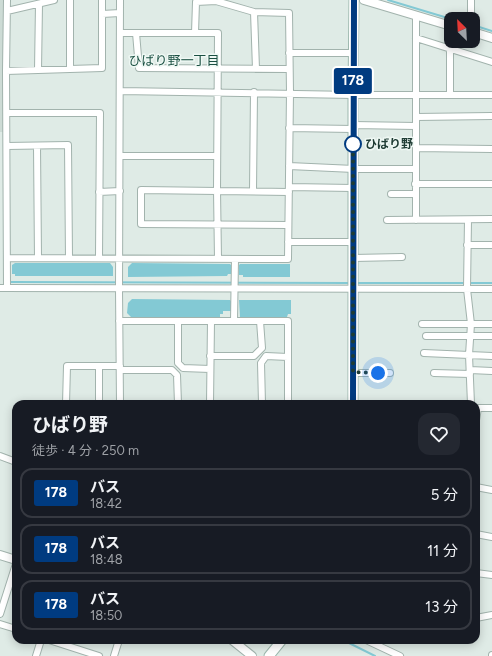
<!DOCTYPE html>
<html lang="ja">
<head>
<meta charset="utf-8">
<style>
	:root { --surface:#171b24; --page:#242831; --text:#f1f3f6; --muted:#9ea1a6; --line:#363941 }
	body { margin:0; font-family:Figtree,"Noto Sans JP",sans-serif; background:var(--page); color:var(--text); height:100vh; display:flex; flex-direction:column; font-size:15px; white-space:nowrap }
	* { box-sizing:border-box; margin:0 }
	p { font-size:13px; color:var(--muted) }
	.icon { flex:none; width:22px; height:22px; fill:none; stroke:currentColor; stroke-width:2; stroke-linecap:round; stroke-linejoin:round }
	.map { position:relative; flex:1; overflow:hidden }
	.drawer { position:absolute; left:12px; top:400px; width:468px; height:244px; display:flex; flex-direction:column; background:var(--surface); border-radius:12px; box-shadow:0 2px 10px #0003 }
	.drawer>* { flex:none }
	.badge { padding:0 8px; border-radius:3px; font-size:14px; line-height:26px }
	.needle { width:26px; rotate:336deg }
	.buttons { position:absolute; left:444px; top:12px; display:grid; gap:8px }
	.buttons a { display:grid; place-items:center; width:36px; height:36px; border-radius:8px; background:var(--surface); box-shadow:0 2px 10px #0003; font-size:20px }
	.you { position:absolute; width:20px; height:20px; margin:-10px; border:3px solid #fff; border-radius:50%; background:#1a73e8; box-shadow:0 0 0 6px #1a73e833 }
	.map>.badge { position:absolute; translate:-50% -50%; box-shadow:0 0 0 2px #fff }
	.round { display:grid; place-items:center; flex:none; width:42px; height:42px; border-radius:12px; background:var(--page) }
	.summary { display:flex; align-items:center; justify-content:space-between; height:68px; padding:0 20px }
	h1 { font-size:19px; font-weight:700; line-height:30px }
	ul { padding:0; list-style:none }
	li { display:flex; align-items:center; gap:12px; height:50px; margin:0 8px 6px; padding:0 12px; border:2px solid var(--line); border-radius:12px }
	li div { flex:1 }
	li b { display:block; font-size:15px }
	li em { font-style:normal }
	li .badge { min-width:44px; font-weight:700; text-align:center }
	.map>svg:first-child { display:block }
</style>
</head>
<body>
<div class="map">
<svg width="492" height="656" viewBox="0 0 492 656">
	<rect width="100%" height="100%" fill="#dfebe6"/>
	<path fill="#cddbd5" d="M 0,0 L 3,0 L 3,132 L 0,132 Z"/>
	<path fill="#83c9d4" d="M 15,263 L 110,263 L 113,267 L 113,276 L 15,276 L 15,274 L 12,274 L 12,265 Z
		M 132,263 L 230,264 L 231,265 L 231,274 L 228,274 L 227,276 L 128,277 L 128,267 Z
		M 240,264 L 290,264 L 290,277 L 243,277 L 243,275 L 239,275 L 239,265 Z
		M 132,299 L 230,300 L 231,301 L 231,311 L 223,311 L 223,314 L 220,314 L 220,318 L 131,317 L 127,313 L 128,303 Z
		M 239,300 L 291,300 L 291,314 L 288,314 L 287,317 L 240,317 Z"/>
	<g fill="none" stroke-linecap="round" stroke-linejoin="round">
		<path stroke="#83c9d4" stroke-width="2" d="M 388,0 L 451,19
			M 473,25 L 492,31
			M 11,282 L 350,283
			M 356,283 L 492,283
			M 343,640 L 375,656"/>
		<defs>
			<path id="minor" d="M 7,0 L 6,71 L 7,288
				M 70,0 L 70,69
				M 471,0 L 471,19
				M 7,11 L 54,0
				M 254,12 L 256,69
				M 102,14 L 120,13
				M 416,15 L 416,220
				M 120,33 L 218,33 L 217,190 L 218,259
				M 136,33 L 139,68 L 289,69
				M 416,38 L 492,62
				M 289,53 L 354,53
				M 38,70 L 39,4
				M 6,71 L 102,68 L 102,0
				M 121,91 L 353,95 L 492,95
				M 450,94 L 450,49
				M 7,113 L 100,113 L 99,258
				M 416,117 L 492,116
				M 353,125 L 416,126
				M 289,128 L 353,129
				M 7,146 L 68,145 L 69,258
				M 37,146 L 38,258
				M 416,148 L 492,149
				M 120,156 L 217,156
				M 289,166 L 354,169 L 416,169
				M 415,184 L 492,184
				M 289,187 L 353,188
				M 253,191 L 254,92
				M 99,192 L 120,191
				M 391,194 L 415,194
				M 387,220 L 492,219
				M 468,220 L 467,289 L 471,324 L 469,355 L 471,404
				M 288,225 L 141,224 L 141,190 L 289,192
				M 288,242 L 353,242
				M 467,245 L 492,245
				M 8,258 L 288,259 L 290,93 L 289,13 L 254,12 L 216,1 L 196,2 L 195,33
				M 353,258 L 402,257
				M 0,288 L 492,289
				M 119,321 L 288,321 L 288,404
				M 178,321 L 178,363 L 183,368 L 210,369
				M 234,321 L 235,259
				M 422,324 L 492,324
				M 426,336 L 492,336
				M 424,353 L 492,356
				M 210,356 L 254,356 L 262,348 L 260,321
				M 120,370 L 172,370 L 177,375 L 178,404
				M 470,370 L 492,371
				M 353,373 L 390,373
				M 434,373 L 470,374
				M 66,404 L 67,366 L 120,366
				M 99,404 L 99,366
				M 120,404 L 119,289 L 120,0
				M 210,404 L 211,321
				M 262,404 L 261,363 L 266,356 L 288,357
				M 476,408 L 492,408
				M 476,420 L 478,408
				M 0,456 L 16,462
				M 476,487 L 492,490
				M 476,534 L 492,537
				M 476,573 L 492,575
				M 0,614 L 16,564
				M 476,618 L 492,615
				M 0,624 L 16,629
				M 49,640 L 99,656
				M 366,640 L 400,656
				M 36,656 L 41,640
				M 114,656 L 119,640
				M 492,656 L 492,655"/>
			<path id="tertiary" d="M 364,0 L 451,26
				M 473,32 L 492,38
				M 0,555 L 16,560
				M 232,640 L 252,656"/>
			<path id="secondary" d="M 353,404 L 353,95 L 354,0
				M 269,656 L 282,640"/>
		</defs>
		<use href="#minor" stroke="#a2b3ad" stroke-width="8"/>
		<use href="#tertiary" stroke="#a2b3ad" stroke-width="10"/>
		<use href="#secondary" stroke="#9db8ae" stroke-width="11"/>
		<use href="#minor" stroke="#fff" stroke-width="6"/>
		<use href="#tertiary" stroke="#fff" stroke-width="8"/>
		<use href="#secondary" stroke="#fff" stroke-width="9"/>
	</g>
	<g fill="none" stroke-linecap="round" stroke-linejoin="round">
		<defs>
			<path id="line" d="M 353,404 L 354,0"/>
		</defs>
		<use href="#line" stroke="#fff" stroke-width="9"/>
		<use href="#line" stroke="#003b80" stroke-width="6"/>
		<path stroke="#1f3c34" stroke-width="4" stroke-dasharray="0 7.2" d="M 353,144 L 353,142 L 353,372 L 378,373"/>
	</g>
	<circle fill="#fff" stroke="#003b80" stroke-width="2" cx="353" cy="144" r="8"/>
	<g text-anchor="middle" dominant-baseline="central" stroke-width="3" stroke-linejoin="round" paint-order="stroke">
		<g font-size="12" font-weight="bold" fill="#1f3c34" stroke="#eff8f4" text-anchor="start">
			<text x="365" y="144">ひばり野</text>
		</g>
		<g font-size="13" fill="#1a4f42" stroke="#eff8f4">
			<text x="174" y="60">ひばり野一丁目</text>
		</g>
	</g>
</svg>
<div class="buttons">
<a><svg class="needle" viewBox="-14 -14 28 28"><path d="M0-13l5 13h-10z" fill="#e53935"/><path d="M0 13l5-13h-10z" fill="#9ea1a6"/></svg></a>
</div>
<div class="you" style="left:378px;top:373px"></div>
<b class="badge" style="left:353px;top:81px;background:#003b80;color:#fff">178</b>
<section class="drawer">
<div class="summary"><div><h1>ひばり野</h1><p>徒歩 · 4 分 · 250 m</p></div><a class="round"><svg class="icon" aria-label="heart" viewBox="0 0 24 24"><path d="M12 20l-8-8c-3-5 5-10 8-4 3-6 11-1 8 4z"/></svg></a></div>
<ul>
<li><span class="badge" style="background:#003b80;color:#fff">178</span><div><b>バス</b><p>18:42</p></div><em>5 分</em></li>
<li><span class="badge" style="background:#003b80;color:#fff">178</span><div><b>バス</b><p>18:48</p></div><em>11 分</em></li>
<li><span class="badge" style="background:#003b80;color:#fff">178</span><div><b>バス</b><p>18:50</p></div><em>13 分</em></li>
</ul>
</section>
</div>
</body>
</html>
